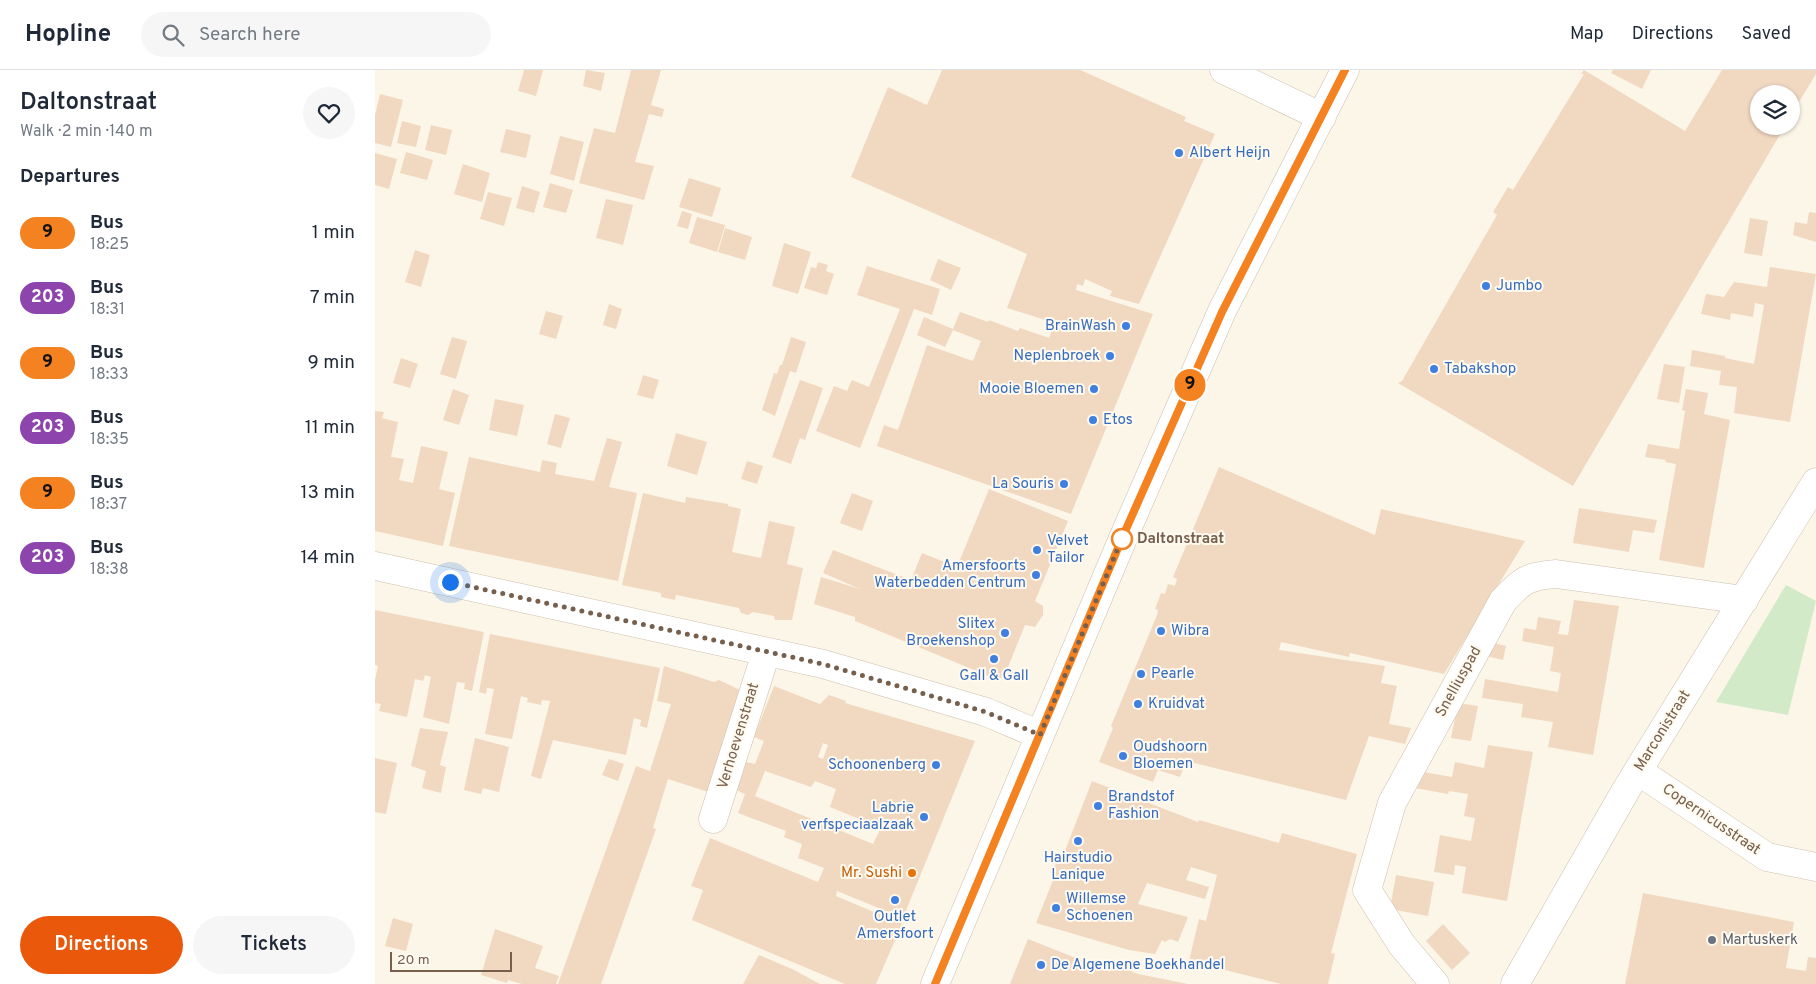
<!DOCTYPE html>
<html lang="en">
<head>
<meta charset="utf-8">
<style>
	:root { --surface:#fff; --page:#f6f6f7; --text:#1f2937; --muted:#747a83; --line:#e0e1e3; --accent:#ea580c }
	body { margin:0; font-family:Overpass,sans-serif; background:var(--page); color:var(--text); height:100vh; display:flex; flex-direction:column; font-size:19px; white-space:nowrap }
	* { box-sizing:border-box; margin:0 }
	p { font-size:16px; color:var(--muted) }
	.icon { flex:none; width:28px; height:28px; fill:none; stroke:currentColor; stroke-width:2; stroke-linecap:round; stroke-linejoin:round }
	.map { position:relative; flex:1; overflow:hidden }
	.panel { display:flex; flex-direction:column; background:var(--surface); width:375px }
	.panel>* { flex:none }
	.badge { padding:0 10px; border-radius:16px; font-size:18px; line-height:32px }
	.buttons { position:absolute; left:1375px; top:15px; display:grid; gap:10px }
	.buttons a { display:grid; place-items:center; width:50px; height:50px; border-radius:50%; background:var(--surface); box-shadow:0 1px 4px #0004; font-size:25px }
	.scale { position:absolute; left:15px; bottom:12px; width:122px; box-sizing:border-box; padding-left:5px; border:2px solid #765f4c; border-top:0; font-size:14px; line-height:18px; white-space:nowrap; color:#765f4c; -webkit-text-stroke:4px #fffaef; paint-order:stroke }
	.you { position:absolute; width:25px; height:25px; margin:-12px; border:4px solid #fff; border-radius:50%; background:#1a73e8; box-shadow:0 0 0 8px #1a73e833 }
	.map>.badge { position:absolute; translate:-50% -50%; box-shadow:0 0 0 2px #fff }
	h2 { padding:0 20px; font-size:19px; line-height:45px }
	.round { display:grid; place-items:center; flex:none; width:52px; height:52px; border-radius:26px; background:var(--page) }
	.head { display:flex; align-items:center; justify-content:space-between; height:85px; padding:0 20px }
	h1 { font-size:24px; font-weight:600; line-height:38px }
	.action { display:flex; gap:10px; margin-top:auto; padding:10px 20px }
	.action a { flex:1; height:58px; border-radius:30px; background:var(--accent); color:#fff; font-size:20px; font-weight:600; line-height:58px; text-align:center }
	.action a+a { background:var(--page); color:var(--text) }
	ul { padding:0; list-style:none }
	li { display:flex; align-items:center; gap:15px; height:65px; padding:0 20px }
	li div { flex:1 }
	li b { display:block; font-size:19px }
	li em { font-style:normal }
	li .badge { min-width:55px; font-weight:700; text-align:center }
	header { display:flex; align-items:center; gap:30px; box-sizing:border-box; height:70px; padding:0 25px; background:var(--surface); border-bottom:1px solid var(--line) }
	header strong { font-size:24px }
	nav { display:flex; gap:28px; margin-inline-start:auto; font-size:18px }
	.search { width:350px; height:45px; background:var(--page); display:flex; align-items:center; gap:12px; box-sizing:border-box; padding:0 18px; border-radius:28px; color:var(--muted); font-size:19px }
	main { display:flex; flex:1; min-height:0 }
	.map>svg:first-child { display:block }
</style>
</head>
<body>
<header>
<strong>Hopline</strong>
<div class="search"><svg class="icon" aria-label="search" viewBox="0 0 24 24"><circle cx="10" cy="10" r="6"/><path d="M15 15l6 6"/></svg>Search here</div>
<nav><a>Map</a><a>Directions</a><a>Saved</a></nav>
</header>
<main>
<section class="panel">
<div class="head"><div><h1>Daltonstraat</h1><p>Walk · 2 min · 140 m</p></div><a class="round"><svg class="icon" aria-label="heart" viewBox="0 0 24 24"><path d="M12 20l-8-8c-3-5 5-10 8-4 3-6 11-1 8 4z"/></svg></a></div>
<h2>Departures</h2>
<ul>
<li><span class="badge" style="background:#f58220;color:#111">9</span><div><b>Bus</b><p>18:25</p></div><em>1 min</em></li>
<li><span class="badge" style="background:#8e44ad;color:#fff">203</span><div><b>Bus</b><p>18:31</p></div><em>7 min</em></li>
<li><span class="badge" style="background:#f58220;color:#111">9</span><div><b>Bus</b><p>18:33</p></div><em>9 min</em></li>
<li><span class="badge" style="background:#8e44ad;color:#fff">203</span><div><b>Bus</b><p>18:35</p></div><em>11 min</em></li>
<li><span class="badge" style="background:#f58220;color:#111">9</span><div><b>Bus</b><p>18:37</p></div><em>13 min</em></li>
<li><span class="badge" style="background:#8e44ad;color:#fff">203</span><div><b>Bus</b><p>18:38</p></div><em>14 min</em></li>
</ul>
<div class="action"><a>Directions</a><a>Tickets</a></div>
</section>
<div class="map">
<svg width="1441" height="914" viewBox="0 0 1441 914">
	<rect width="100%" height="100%" fill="#fcf6e8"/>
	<path fill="#d2eac7" d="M 1411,515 L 1441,531 L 1413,645 L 1341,632 Z"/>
	<path fill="#f1d8c1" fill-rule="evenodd" d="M 149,0 L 168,0 L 161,26 L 143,21 Z
		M 211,0 L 230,3 L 226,21 L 208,16 Z
		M 256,0 L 286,0 L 276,35 L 289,39 L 287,47 L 274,44 L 260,92 L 279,96 L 269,130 L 204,113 L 219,58 L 240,63 Z
		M 567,0 L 705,0 L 811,47 L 809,51 L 840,64 L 764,234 L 735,226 L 737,221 L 710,209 L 708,216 L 702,214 L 701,220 L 778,244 L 696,444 L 502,376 L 509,355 L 523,360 L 552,275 L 598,291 L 606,271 L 578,260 L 570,277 L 542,265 L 549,247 L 578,259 L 585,242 L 613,252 L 614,250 L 643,261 L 645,258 L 674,268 L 680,253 L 632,238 L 652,184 L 476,107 L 513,17 L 552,35 Z
		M 1209,0 L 1310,61 L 1347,0 L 1441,0 L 1441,4 L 1416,45 L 1416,24 L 1384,24 L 1384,56 L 1410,56 L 1198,416 L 1023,313 L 1027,311 L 1122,145 L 1118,142 L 1133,117 L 1138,120 L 1209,4 L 1206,4 Z
		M 1238,0 L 1276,0 L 1267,19 L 1236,3 Z
		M 5,24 L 28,30 L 16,77 L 0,73 L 0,45 Z
		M 27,51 L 46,56 L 41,77 L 22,73 Z
		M 56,55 L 77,60 L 71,85 L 50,80 Z
		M 131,59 L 156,65 L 151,88 L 125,82 Z
		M 185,66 L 209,72 L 199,111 L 175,104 Z
		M 31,82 L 58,90 L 52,110 L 25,103 Z
		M 0,83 L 22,89 L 14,119 L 0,115 Z
		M 88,94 L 115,103 L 107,132 L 79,124 Z
		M 314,108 L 346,118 L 337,147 L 304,137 Z
		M 175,113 L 198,120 L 191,143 L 168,137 Z
		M 147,116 L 165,122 L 159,143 L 141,138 Z
		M 113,122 L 137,128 L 129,156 L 105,149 Z
		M 231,129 L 258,135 L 248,175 L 221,168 Z
		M 307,141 L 317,144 L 313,159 L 302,156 Z
		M 1434,142 L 1441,143 L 1441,172 L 1418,165 L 1420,152 L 1432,154 Z
		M 322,147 L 350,155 L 342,182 L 314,173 Z
		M 1375,148 L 1393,151 L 1387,186 L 1369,183 Z
		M 350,158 L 377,167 L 370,190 L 343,182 Z
		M 409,173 L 436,182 L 423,224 L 397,216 Z
		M 40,180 L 55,185 L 46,217 L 30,212 Z
		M 563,189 L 586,198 L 576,220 L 555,210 Z
		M 443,192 L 453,195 L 451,201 L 459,204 L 452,225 L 429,218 L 436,197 L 441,198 Z
		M 492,196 L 565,219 L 557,245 L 539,239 L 485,378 L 441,361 L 459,316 L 472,321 L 477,310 L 494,317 L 525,239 L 482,225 Z
		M 1395,197 L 1441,204 L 1415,352 L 1359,343 L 1362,317 L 1344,315 L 1346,301 L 1315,296 L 1317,280 L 1350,286 L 1350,288 L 1379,294 L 1389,235 L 1380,233 L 1378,247 L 1356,243 L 1355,250 L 1326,244 L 1331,224 L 1349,227 L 1359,212 L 1392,217 Z
		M 234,234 L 247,239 L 241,259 L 228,255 Z
		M 171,241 L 188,246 L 181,269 L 164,264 Z
		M 77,267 L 92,271 L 81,309 L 65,304 Z
		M 416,267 L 431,272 L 421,303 L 415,301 L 400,346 L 387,340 L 399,303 L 402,304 L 405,295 L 407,295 Z
		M 26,288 L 43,294 L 35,318 L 18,313 Z
		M 1289,294 L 1310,297 L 1304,333 L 1282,329 Z
		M 268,305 L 284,310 L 278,329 L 262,325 Z
		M 425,310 L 448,318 L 430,370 L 425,368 L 416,394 L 397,387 Z
		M 78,319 L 94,325 L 84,355 L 68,350 Z
		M 1311,319 L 1333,323 L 1329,344 L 1355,350 L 1329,498 L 1284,490 L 1301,394 L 1290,392 L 1291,390 L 1270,387 L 1273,374 L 1304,379 L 1310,341 L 1307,340 Z
		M 120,329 L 149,335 L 142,366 L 114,360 Z
		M 0,341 L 9,342 L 7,348 L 23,352 L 16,387 L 29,389 L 24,410 L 38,413 L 46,376 L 73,382 L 64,419 L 80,423 L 68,476 L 0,461 Z
		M 180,344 L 195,348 L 186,378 L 172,374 Z
		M 301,363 L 332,372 L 322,405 L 292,396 Z
		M 232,368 L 247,372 L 234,417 L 262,423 L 243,511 L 74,476 L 94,387 L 165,402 L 167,390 L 182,393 L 180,404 L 219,411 Z
		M 372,391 L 388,396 L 382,414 L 366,409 Z
		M 844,397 L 1000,465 L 1006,439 L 1150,471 L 1069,604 L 975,583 L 974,587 L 906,572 L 904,580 L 1010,596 L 1006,613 L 1022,616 L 1014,654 L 1036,658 L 1030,674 L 994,666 L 971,730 L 811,691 L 805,707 L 783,700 L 778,712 L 724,692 L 738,658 L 736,656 L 782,545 L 783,540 L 780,539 L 786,523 L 790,524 L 793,514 L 800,516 L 802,509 L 798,507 Z
		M 614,419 L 693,451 L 660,531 L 668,536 L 668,545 L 660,557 L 650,555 L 629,607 L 621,609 L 480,551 L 480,547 L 439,534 L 446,507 L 485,519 L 448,503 L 458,480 L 536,510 L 547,483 L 582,497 Z
		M 268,423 L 310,433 L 311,427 L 353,434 L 353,436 L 366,439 L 357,482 L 386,488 L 394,451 L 420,457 L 412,494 L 428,498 L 417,550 L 400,550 L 399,546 L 378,542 L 373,545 L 366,543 L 364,538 L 301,525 L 300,530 L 286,527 L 286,523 L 247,515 Z
		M 477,423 L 498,431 L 487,461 L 465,453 Z
		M 1204,438 L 1282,450 L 1279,463 L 1258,460 L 1254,482 L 1198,473 Z
		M 1199,530 L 1244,536 L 1218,685 L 1173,677 L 1178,652 L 1146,647 L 1148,634 L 1107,628 L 1110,609 L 1183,622 L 1186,603 L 1175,601 L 1179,577 L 1147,571 L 1149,558 L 1161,560 L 1163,547 L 1186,551 L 1183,564 L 1193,565 Z
		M 0,540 L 109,562 L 97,621 L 89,619 L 90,613 L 82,612 L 74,654 L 48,647 L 56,607 L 50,605 L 48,611 L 40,609 L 32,647 L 4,641 L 6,634 L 0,633 L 0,610 L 3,596 L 0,595 Z
		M 115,564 L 285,598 L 272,658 L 265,656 L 266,650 L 259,648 L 251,685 L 178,670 L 166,709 L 156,706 L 175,631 L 167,630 L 166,635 L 152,632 L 153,628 L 146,626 L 137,669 L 110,664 L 119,619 L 112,618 L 111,624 L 104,622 Z
		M 1119,573 L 1131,576 L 1128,590 L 1111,586 Z
		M 289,596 L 339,612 L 344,610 L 365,620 L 333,722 L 293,709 L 278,758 L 281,759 L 226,914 L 183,914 L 261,696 L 275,701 L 296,634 L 282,631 Z
		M 399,616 L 445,634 L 454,625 L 471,631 L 470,633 L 600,671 L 528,848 L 462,821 L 461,826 L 527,854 L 501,914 L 470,914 L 317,850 L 328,820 L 316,816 L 335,768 L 443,812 L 449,798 L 423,788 L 427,774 L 409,767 L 411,761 L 363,743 L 370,724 L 361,720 L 371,692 L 380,694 L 389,671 L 379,667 ZM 448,673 L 453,675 L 448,689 L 443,687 ZM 390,701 L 436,717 L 440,711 L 461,719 L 455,737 L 506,758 L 498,774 L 380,726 Z
		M 1083,633 L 1103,636 L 1096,671 L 1076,668 Z
		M 45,658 L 73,662 L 65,695 L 71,697 L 66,723 L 47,718 L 51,701 L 36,696 Z
		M 100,668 L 134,677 L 124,722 L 108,718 L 106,724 L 89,720 Z
		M 1113,675 L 1158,682 L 1132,831 L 1087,823 L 1091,797 L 1080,795 L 1079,805 L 1059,802 L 1065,765 L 1096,771 L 1100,748 L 1089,746 L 1093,724 L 1074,721 L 1073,724 L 1040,718 L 1043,701 L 1077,707 L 1080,692 L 1109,698 Z
		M 0,688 L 22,693 L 11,744 L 0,742 Z
		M 234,689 L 249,694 L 243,711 L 227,705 Z
		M 717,711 L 823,752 L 824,750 L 904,773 L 907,763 L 982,784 L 956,883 L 960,884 L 953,914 L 906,914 L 814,891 L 824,849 L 831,851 L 842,805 L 816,797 L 811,810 L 834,817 L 830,829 L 772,813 L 763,834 L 813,847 L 803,872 L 795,869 L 790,872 L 787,870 L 780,884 L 754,880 L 661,853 L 680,805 L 678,799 L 682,792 L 686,791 Z
		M 1021,805 L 1059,812 L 1053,846 L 1015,839 Z
		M 1268,823 L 1419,852 L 1411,898 L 1431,901 L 1433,887 L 1441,888 L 1441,914 L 1250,914 Z
		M 18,848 L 38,854 L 31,881 L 10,876 Z
		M 1068,854 L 1095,883 L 1077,900 L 1051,871 Z
		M 120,859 L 168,876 L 160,898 L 184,906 L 181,914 L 147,914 L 133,910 L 132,913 L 106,905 Z
		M 653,869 L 726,898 L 729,890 L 763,904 L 813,914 L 635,914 Z
		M 384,885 L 417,899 L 445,914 L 368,914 Z"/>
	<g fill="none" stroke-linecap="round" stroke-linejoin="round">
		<defs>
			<path id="minor" d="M 849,0 L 947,47
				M 0,496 L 448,594 L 611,642 L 665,665
				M 1263,701 L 1392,787 L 1441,797
				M 338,749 L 391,583
				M 560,914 L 749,466 L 847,241 L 970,0
				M 1060,914 L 1027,875 L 992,820 L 1017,733 L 1128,531 C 1147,510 1153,506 1181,504 L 1369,530
				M 1140,914 L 1251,720 L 1441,412"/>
		</defs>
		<use href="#minor" stroke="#cebfae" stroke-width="29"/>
		<use href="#minor" stroke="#fff" stroke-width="28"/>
	</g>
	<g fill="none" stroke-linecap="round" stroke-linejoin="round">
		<defs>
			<path id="line" d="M 560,914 L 748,466 L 847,242 L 970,0"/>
		</defs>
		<use href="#line" stroke="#fff" stroke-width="11"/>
		<use href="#line" stroke="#f58220" stroke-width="8"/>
		<path stroke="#765f4c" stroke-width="5" stroke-dasharray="0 9" d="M 75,512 L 448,594 L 611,642 L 665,665 L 748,466 L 747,469"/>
	</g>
	<g fill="#3f7fe0" stroke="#fffaef" stroke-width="2">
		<circle cx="804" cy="83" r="5"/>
		<circle cx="1111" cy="216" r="5"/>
		<circle cx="751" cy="256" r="5"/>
		<circle cx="735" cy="286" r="5"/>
		<circle cx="1059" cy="299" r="5"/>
		<circle cx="719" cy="319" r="5"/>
		<circle cx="718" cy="350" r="5"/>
		<circle cx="689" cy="414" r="5"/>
		<circle cx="662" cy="480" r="5"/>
		<circle cx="661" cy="505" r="5"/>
		<circle cx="786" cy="561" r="5"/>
		<circle cx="630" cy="563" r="5"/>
		<circle cx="619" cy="589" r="5"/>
		<circle cx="766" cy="604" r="5"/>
		<circle cx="763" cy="634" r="5"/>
		<circle cx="748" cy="686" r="5"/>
		<circle cx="561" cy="695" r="5"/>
		<circle cx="723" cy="736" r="5"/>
		<circle cx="549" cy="747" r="5"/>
		<circle cx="703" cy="771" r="5"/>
		<circle cx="520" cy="830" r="5"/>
		<circle cx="681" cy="838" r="5"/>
		<circle cx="666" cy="895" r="5"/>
	</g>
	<circle fill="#fff" stroke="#f58220" stroke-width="2.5" cx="747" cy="469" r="10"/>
	<circle fill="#e8710a" stroke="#fffaef" stroke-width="2" cx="537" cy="803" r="5"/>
	<circle fill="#6b7280" stroke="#fffaef" stroke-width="2" cx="1337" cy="870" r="5"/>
	<g text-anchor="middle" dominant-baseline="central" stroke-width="4" stroke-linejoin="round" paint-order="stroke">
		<g font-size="15" fill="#366cbe" stroke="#fffaef" text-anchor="start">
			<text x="814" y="83">Albert Heijn</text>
			<text x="1121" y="216">Jumbo</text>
			<text x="741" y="256" text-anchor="end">BrainWash</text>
			<text x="725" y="286" text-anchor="end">Neplenbroek</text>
			<text x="1069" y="299">Tabakshop</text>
			<text x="709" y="319" text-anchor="end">Mooie Bloemen</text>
			<text x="728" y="350">Etos</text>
			<text x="679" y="414" text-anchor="end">La Souris</text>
			<text x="672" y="471">Velvet<tspan x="672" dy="17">Tailor</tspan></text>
			<text x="651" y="496" text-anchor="end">Amersfoorts<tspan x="651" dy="17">Waterbedden Centrum</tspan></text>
			<text x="620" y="554" text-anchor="end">Slitex<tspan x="620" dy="17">Broekenshop</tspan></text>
			<text x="796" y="561">Wibra</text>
			<text x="776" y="604">Pearle</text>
			<text x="619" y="606" text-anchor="middle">Gall &amp; Gall</text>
			<text x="773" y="634">Kruidvat</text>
			<text x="758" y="677">Oudshoorn<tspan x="758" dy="17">Bloemen</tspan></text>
			<text x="551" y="695" text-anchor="end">Schoonenberg</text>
			<text x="733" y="727">Brandstof<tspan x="733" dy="17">Fashion</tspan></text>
			<text x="539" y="738" text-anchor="end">Labrie<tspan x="539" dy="17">verfspeciaalzaak</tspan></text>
			<text x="703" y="788" text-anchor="middle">Hairstudio<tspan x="703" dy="17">Lanique</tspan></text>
			<text x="691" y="829">Willemse<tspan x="691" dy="17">Schoenen</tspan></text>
			<text x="520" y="847" text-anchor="middle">Outlet<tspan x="520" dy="17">Amersfoort</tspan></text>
			<text x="676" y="895">De Algemene Boekhandel</text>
		</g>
		<g font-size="15" font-weight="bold" fill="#765f4c" stroke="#fffaef" text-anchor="start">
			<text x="762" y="469">Daltonstraat</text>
		</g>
		<g font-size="15" fill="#765f4c" stroke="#fffaef">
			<text transform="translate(1084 612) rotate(-61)">Snelliuspad</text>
			<text transform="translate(1288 661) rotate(-58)">Marconistraat</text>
			<text transform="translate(364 666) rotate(-73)">Verhoevenstraat</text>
			<text transform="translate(1336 750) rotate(34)">Copernicusstraat</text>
		</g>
		<g font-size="15" fill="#c56008" stroke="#fffaef" text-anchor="end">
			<text x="527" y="803">Mr. Sushi</text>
		</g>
		<g font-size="15" fill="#5b616d" stroke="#fffaef" text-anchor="start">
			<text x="1347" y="870">Martuskerk</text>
		</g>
	</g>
</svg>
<div class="buttons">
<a><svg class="icon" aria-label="layers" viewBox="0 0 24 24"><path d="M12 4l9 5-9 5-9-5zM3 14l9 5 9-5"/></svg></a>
</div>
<div class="scale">20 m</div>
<div class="you" style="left:75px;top:512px"></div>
<b class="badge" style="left:815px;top:315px;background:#f58220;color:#111">9</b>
</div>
</main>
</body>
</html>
